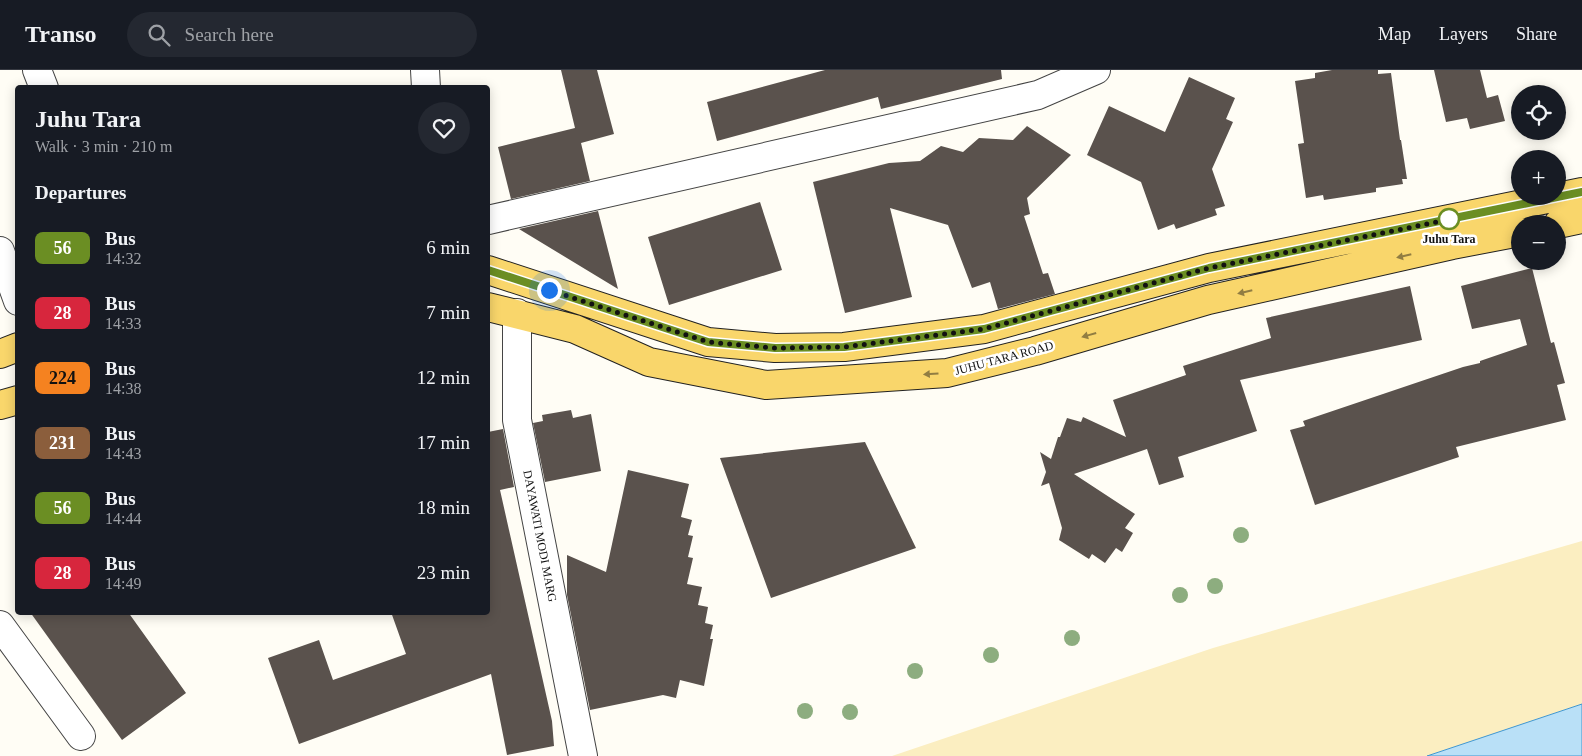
<!DOCTYPE html>
<html lang="en">
<head>
<meta charset="utf-8">
<style>
	:root { --surface:#171b24; --page:#242831; --text:#f1f3f6; --muted:#9ea1a6; --line:#363941 }
	body { margin:0; font-family:"Times New Roman",serif; background:var(--page); color:var(--text); height:100vh; display:flex; flex-direction:column; font-size:19px; white-space:nowrap }
	* { box-sizing:border-box; margin:0 }
	p { font-size:16px; color:var(--muted) }
	.icon { flex:none; width:28px; height:28px; fill:none; stroke:currentColor; stroke-width:2; stroke-linecap:round; stroke-linejoin:round }
	.map { position:relative; flex:1; overflow:hidden }
	.details { position:absolute; left:15px; top:15px; width:475px; height:530px; display:flex; flex-direction:column; background:var(--surface); border-radius:5px; box-shadow:0 2px 12px #0003 }
	.details>* { flex:none }
	.badge { padding:0 10px; border-radius:8px; font-size:18px; line-height:32px }
	.fabs { position:absolute; left:1511px; top:15px; display:grid; gap:10px }
	.fabs a { display:grid; place-items:center; width:55px; height:55px; border-radius:50%; background:var(--surface); box-shadow:0 2px 12px #0003; font-size:25px }
	.you { position:absolute; width:25px; height:25px; margin:-12px; border:4px solid #fff; border-radius:50%; background:#1a73e8; box-shadow:0 0 0 8px #1a73e833 }
	.map>.badge { position:absolute; translate:-50% -50%; box-shadow:0 0 0 2px #fff }
	h2 { padding:0 20px; font-size:19px; line-height:45px }
	.round { display:grid; place-items:center; flex:none; width:52px; height:52px; border-radius:26px; background:var(--page) }
	.headline { display:flex; align-items:center; justify-content:space-between; height:85px; padding:0 20px }
	h1 { font-size:24px; font-weight:800; line-height:38px }
	ul { padding:0; list-style:none }
	li { display:flex; align-items:center; gap:15px; height:65px; padding:0 20px }
	li div { flex:1 }
	li b { display:block; font-size:19px }
	li em { font-style:normal }
	li .badge { min-width:55px; font-weight:700; text-align:center }
	header { display:flex; align-items:center; gap:30px; box-sizing:border-box; height:70px; padding:0 25px; background:var(--surface); border-bottom:1px solid var(--line) }
	header strong { font-size:24px }
	nav { display:flex; gap:28px; margin-inline-start:auto; font-size:18px }
	.search { width:350px; height:45px; background:var(--page); display:flex; align-items:center; gap:12px; box-sizing:border-box; padding:0 18px; border-radius:28px; color:var(--muted); font-size:19px }
	.map>svg:first-child { display:block }
</style>
</head>
<body>
<header>
<strong>Transo</strong>
<div class="search"><svg class="icon" aria-label="search" viewBox="0 0 24 24"><circle cx="10" cy="10" r="6"/><path d="M15 15l6 6"/></svg>Search here</div>
<nav><a>Map</a><a>Layers</a><a>Share</a></nav>
</header>
<div class="map">
<svg width="1582" height="686" viewBox="0 0 1582 686">
	<rect width="100%" height="100%" fill="#fffdf5"/>
	<path fill="#fbeec1" d="M 1582,471 L 1582,634 L 1427,686 L 892,686 L 1213,578 Z"/>
	<path fill="#b9e0f7" stroke="#3f96cf" d="M 1582,634 L 1582,686 L 1427,686 Z"/>
	<path fill="#5a524d" d="M 561,0 L 597,0 L 614,64 L 581,73 L 590,111 L 511,129 L 498,77 L 575,58 Z
		M 825,0 L 1001,0 L 1002,9 L 881,39 L 878,27 L 717,71 L 707,32 Z
		M 1332,0 L 1378,0 L 1378,4 L 1391,3 L 1400,70 L 1401,70 L 1407,109 L 1402,109 L 1403,114 L 1376,118 L 1376,122 L 1324,130 L 1323,125 L 1306,128 L 1298,74 L 1304,73 L 1295,11 L 1315,8 L 1315,3 Z
		M 1434,0 L 1480,0 L 1487,28 L 1498,25 L 1505,51 L 1470,59 L 1467,48 L 1446,52 Z
		M 1189,7 L 1235,28 L 1226,49 L 1233,52 L 1212,99 L 1225,136 L 1215,139 L 1217,145 L 1176,159 L 1174,154 L 1158,160 L 1141,112 L 1087,85 L 1109,36 L 1165,62 Z
		M 1027,56 L 1071,85 L 1027,128 L 1030,144 L 1024,146 L 1043,204 L 1048,203 L 1055,224 L 998,239 L 990,212 L 972,218 L 948,155 L 890,138 L 912,227 L 845,243 L 813,112 L 889,93 L 920,91 L 941,76 L 963,82 L 979,68 L 1013,70 Z
		M 760,132 L 782,200 L 669,235 L 648,167 Z
		M 598,141 L 618,219 L 519,159 Z
		M 1532,198 L 1551,273 L 1554,272 L 1565,313 L 1557,315 L 1566,350 L 1456,377 L 1459,387 L 1315,435 L 1290,360 L 1305,356 L 1303,351 L 1463,297 L 1480,293 L 1480,291 L 1527,275 L 1520,249 L 1472,259 L 1461,216 Z
		M 1410,216 L 1422,270 L 1240,310 L 1257,361 L 1178,387 L 1184,407 L 1159,415 L 1147,379 L 1074,404 L 1135,444 L 1125,458 L 1133,463 L 1122,482 L 1116,478 L 1105,493 L 1092,484 L 1089,489 L 1059,470 L 1062,458 L 1049,413 L 1041,416 L 1046,402 L 1040,382 L 1051,389 L 1058,367 L 1060,367 L 1067,348 L 1081,352 L 1083,347 L 1126,367 L 1113,330 L 1186,305 L 1183,296 L 1271,268 L 1266,248 Z
		M 571,340 L 573,348 L 591,344 L 601,401 L 545,412 L 533,353 L 543,351 L 542,345 Z
		M 503,359 L 514,417 L 500,420 L 552,651 L 554,676 L 507,685 L 491,604 L 299,674 L 268,588 L 319,570 L 333,610 L 406,584 L 391,542 L 488,542 L 488,362 Z
		M 865,372 L 916,478 L 771,528 L 720,388 Z
		M 628,400 L 689,414 L 681,447 L 692,450 L 688,465 L 693,466 L 688,487 L 693,488 L 687,514 L 702,517 L 698,535 L 708,537 L 705,553 L 713,555 L 710,569 L 713,569 L 704,616 L 680,610 L 676,628 L 663,625 L 590,640 L 567,525 L 567,485 L 606,502 Z
		M 30,542 L 128,542 L 186,623 L 122,670 Z"/>
	<g fill="none" stroke-linecap="round" stroke-linejoin="round">
		<defs>
			<path id="minor" d="M 37,0 L 44,18
				M 425,0 L 426,18
				M 488,150 L 1038,25 L 1096,0
				M 0,181 L 18,231
				M 517,243 L 517,350 L 583,686
				M 0,555 L 81,666"/>
			<path id="major" d="M 1558,154 L 1582,149
				M 488,200 L 708,272 L 775,278 L 844,277 L 984,259 L 1209,198 L 1582,122
				M 488,237 L 575,259 L 649,292 L 766,315 L 947,303 L 1035,281 L 1208,230 L 1452,175 L 1520,162
				M 0,284 L 18,277
				M 0,335 L 18,330"/>
		</defs>
		<use href="#minor" stroke="#444" stroke-width="30"/>
		<use href="#major" stroke="#222" stroke-width="30"/>
		<use href="#minor" stroke="#fff" stroke-width="28"/>
		<use href="#major" stroke="#f9d66b" stroke-width="28"/>
	</g>
	<g fill="#8dad7f">
		<circle cx="1241" cy="465" r="8"/>
		<circle cx="1215" cy="516" r="8"/>
		<circle cx="1180" cy="525" r="8"/>
		<circle cx="1072" cy="568" r="8"/>
		<circle cx="991" cy="585" r="8"/>
		<circle cx="915" cy="601" r="8"/>
		<circle cx="805" cy="641" r="8"/>
		<circle cx="850" cy="642" r="8"/>
	</g>
	<defs><path id="oneway-solid" d="M-6-.8H1V-3.2L6.5 0L1 3.2V.8H-6Z" transform="scale(1.25)"/></defs>
	<g fill="#917d42">
		<use href="#oneway-solid" transform="translate(1404 186) rotate(167)"/>
		<use href="#oneway-solid" transform="translate(1245 222) rotate(167)"/>
		<use href="#oneway-solid" transform="translate(1089 265) rotate(164)"/>
		<use href="#oneway-solid" transform="translate(931 304) rotate(176)"/>
	</g>
	<g fill="none" stroke-linecap="round" stroke-linejoin="round">
		<defs>
			<path id="line" d="M 488,200 L 708,272 L 775,278 L 844,277 L 984,259 L 1209,198 L 1582,122"/>
		</defs>
		<use href="#line" stroke="#fff" stroke-width="11"/>
		<use href="#line" stroke="#6b8e23" stroke-width="8"/>
		<path stroke="#111" stroke-width="5" stroke-dasharray="0 9" d="M 549,220 L 708,272 L 775,278 L 844,277 L 984,259 L 1209,198 L 1452,149 L 1449,149"/>
	</g>
	<circle fill="#fff" stroke="#6b8e23" stroke-width="2.5" cx="1449" cy="149" r="10"/>
	<g text-anchor="middle" dominant-baseline="central" stroke-width="5" stroke-linejoin="round" paint-order="stroke">
		<g font-size="12" font-weight="bold" fill="#111" stroke="#fff">
			<text x="1449" y="169">Juhu Tara</text>
		</g>
		<g font-size="12" fill="#111" stroke="#fff">
			<text transform="translate(1004 288) rotate(-15)">JUHU TARA ROAD</text>
			<text transform="translate(540 466) rotate(79)">DAYAWATI MODI MARG</text>
		</g>
	</g>
</svg>
<div class="fabs">
<a><svg class="icon" aria-label="locate" viewBox="0 0 24 24"><circle cx="12" cy="12" r="6"/><path d="M12 2v4M12 18v4M2 12h4M18 12h4"/></svg></a>
<a>+</a>
<a>−</a>
</div>
<div class="you" style="left:549px;top:220px"></div>
<section class="details">
<div class="headline"><div><h1>Juhu Tara</h1><p>Walk · 3 min · 210 m</p></div><a class="round"><svg class="icon" aria-label="heart" viewBox="0 0 24 24"><path d="M12 20l-8-8c-3-5 5-10 8-4 3-6 11-1 8 4z"/></svg></a></div>
<h2>Departures</h2>
<ul>
<li><span class="badge" style="background:#6b8e23;color:#fff">56</span><div><b>Bus</b><p>14:32</p></div><em>6 min</em></li>
<li><span class="badge" style="background:#d7263d;color:#fff">28</span><div><b>Bus</b><p>14:33</p></div><em>7 min</em></li>
<li><span class="badge" style="background:#f58220;color:#111">224</span><div><b>Bus</b><p>14:38</p></div><em>12 min</em></li>
<li><span class="badge" style="background:#8b5e3c;color:#fff">231</span><div><b>Bus</b><p>14:43</p></div><em>17 min</em></li>
<li><span class="badge" style="background:#6b8e23;color:#fff">56</span><div><b>Bus</b><p>14:44</p></div><em>18 min</em></li>
<li><span class="badge" style="background:#d7263d;color:#fff">28</span><div><b>Bus</b><p>14:49</p></div><em>23 min</em></li>
</ul>
</section>
</div>
</body>
</html>
